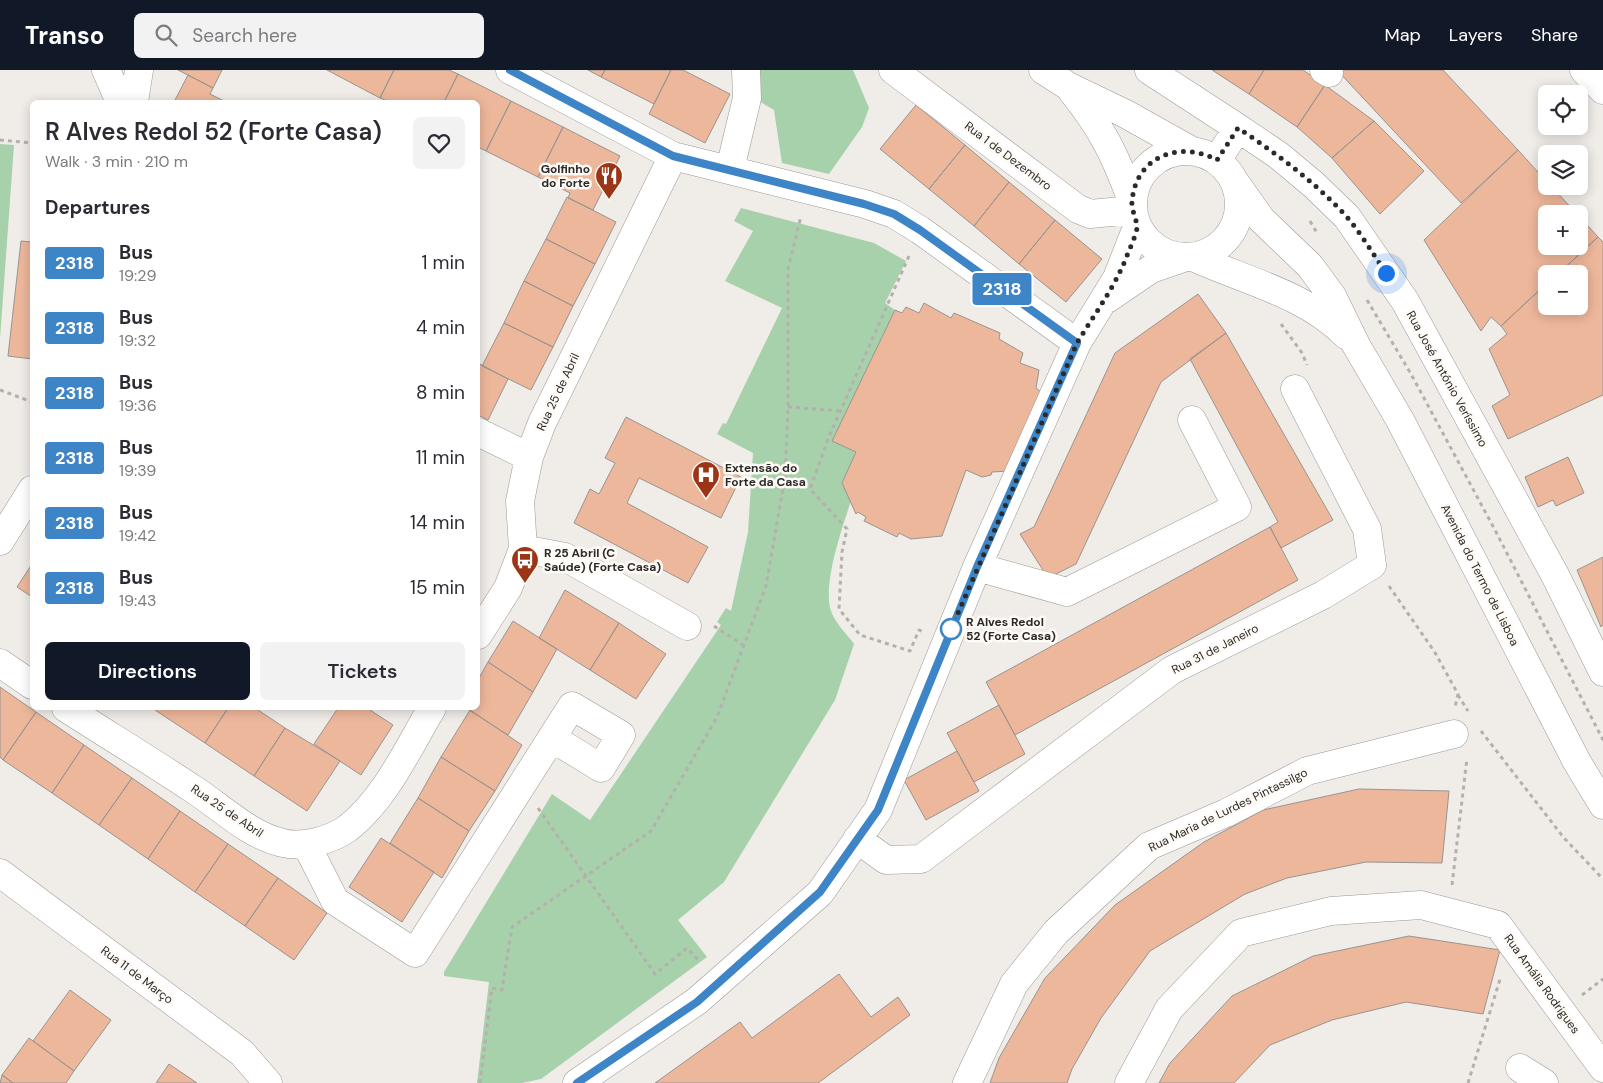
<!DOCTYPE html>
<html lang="en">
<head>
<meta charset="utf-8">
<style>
	:root { --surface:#fff; --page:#f2f2f3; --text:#2b2b33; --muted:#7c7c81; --accent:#111827 }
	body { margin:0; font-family:"DM Sans",sans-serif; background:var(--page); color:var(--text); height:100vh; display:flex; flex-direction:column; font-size:19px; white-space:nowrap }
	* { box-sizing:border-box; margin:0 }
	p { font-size:16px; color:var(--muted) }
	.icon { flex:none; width:28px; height:28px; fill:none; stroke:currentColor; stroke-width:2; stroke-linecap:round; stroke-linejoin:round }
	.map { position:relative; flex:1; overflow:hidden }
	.sheet { position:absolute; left:30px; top:30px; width:450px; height:610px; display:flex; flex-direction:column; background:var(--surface); border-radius:8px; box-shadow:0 2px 12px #0003 }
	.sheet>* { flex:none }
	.badge { padding:0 10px; border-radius:4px; font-size:18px; line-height:32px }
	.fabs { position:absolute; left:1538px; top:15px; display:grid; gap:10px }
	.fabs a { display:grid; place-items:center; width:50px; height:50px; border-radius:8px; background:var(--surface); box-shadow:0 2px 12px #0003; font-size:25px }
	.you { position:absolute; width:25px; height:25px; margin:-12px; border:4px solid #fff; border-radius:50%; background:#1a73e8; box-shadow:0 0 0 8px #1a73e833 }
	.map>.badge { position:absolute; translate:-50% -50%; box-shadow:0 0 0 2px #fff }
	h2 { padding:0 15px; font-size:19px; line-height:45px }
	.round { display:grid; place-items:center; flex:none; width:52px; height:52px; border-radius:8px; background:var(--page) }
	.overview { display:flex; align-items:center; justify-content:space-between; height:85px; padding:0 15px }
	h1 { font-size:24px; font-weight:600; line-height:38px }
	.primary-button { display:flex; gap:10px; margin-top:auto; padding:10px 15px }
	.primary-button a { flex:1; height:58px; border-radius:8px; background:var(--accent); color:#fff; font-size:20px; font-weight:600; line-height:58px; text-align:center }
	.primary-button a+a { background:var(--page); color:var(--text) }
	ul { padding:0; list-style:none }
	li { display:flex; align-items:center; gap:15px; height:65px; padding:0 15px }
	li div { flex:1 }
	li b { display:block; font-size:19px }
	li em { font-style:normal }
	li .badge { min-width:55px; font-weight:700; text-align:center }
	header { display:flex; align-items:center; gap:30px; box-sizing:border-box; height:70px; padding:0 25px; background:var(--accent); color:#fff }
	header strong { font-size:24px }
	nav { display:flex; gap:28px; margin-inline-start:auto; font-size:18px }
	.search { width:350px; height:45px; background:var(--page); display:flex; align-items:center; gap:12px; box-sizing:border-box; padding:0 18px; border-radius:8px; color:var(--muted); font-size:19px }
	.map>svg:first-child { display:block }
</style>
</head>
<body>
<header>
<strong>Transo</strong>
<div class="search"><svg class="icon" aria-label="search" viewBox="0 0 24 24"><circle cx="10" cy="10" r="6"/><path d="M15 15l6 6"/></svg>Search here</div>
<nav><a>Map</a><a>Layers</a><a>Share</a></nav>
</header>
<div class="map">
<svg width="1603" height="1013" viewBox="0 0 1603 1013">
	<rect width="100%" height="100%" fill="#f0ece8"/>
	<path fill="#a7d1aa" d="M 746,0 L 853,0 L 869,38 L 862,57 L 829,104 L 782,93 L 774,40 L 747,24 Z
		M 0,74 L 14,75 L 0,269 Z
		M 741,138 L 874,173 L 906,191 L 885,233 L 895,240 L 832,371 L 856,382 L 842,413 L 851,431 C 842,458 824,510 830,538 C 833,551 847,564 854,574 L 835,630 L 724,812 L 678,850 L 707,887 L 541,1009 L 522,1013 L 477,1013 L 489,912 L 444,906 L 444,902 L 552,724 L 590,750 L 721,555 L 717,552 L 726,538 L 731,541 L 748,462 L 753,383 L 717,364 L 723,353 L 726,354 L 782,238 L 725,211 L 753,161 L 734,151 Z"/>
	<path fill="#edb79b" stroke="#999491" d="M 178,0 L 222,0 L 213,18 Z
		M 327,0 L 394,0 L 380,28 Z
		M 394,0 L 449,0 L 458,4 L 444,32 L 390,32 L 380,28 Z
		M 588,0 L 605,0 L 601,7 Z
		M 605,0 L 671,0 L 654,34 L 601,7 Z
		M 671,0 L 683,0 L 730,24 L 705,73 L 649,44 Z
		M 1212,0 L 1264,0 L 1249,24 Z
		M 1264,0 L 1303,0 L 1325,15 L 1297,57 L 1249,24 Z
		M 1337,0 L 1443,0 L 1518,80 L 1461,133 Z
		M 458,4 L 511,31 L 486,81 L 478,77 L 478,32 L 444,32 Z
		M 188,5 L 213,18 L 210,24 L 226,32 L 174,32 Z
		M 1325,15 L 1374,51 L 1332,88 L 1297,57 Z
		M 511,31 L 563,57 L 538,107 L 486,81 Z
		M 916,35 L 965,75 L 929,119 L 880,79 Z
		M 1374,51 L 1424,101 L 1380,144 L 1332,88 Z
		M 563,57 L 620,86 L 593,140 L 568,128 L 570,123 L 538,107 Z
		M 965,75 L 1009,112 L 974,156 L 929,119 Z
		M 1518,80 L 1546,111 L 1546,116 L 1551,116 L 1577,144 L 1546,144 L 1546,176 L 1579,176 L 1579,146 L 1598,167 L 1558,204 L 1546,204 L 1546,214 L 1501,256 L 1491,247 L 1481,261 L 1424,170 Z
		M 1009,112 L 1055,150 L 1019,194 L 974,156 Z
		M 567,127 L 616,152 L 595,194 L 546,169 Z
		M 1055,150 L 1102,189 L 1066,232 L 1019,194 Z
		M 1598,167 L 1603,172 L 1603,325 L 1508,369 L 1492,336 L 1510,325 L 1489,279 L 1507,264 L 1501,256 L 1546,214 L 1546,236 L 1579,236 L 1579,204 L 1558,204 Z
		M 546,169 L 595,194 L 573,236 L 524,211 Z
		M 21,171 L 32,172 L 32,289 L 8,286 Z
		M 524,211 L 573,236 L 553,277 L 504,253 Z
		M 1198,224 L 1226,263 L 1161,312 L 1076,494 L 1048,508 L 1020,464 L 1034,457 L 1115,283 Z
		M 924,233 L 951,248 L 954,243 L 1000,263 L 999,269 L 1023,283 L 1020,293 L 1039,300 L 1036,318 L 1041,322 L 1009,401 L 992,402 L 991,405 L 982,407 L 966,400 L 942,466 L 911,469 L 899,463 L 897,467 L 864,451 L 866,447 L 858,442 L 856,444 L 842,413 L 856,382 L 832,371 L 895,240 L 902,243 L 906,237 L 919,243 Z
		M 504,253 L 553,277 L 531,320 L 482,296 Z
		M 1226,263 L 1333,450 L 1281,478 L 1270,457 L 1278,452 L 1190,289 Z
		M 478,293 L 508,309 L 488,350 L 478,345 Z
		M 626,347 L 741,407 L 721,448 L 639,408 L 627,433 L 708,477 L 688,513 L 574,453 L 590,419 L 599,424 L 615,393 L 605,388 Z
		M 1568,387 L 1584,423 L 1556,436 L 1553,430 L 1538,437 L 1525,407 Z
		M 1270,457 L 1298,510 L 1015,665 L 986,612 Z
		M 1603,487 L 1603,555 L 1601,557 L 1577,500 Z
		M 32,494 L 32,527 L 17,517 Z
		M 565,520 L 619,553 L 590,600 L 539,568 Z
		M 513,551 L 557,579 L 533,622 L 488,592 Z
		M 619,553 L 666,584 L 636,629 L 590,600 Z
		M 488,592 L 533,622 L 508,665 L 466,638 L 478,638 L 478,610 Z
		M 0,617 L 36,642 L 3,690 L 0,687 Z
		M 999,635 L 1025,684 L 974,712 L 947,663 Z
		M 156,638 L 228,638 L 205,673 L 155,640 Z
		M 228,638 L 255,638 L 285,658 L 254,706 L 205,673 Z
		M 338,638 L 367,638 L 393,655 L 361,705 L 314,674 Z
		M 470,640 L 522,675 L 495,721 L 441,687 Z
		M 36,642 L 84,675 L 52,723 L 3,690 Z
		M 285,658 L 340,691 L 307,741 L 254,706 Z
		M 84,675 L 132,708 L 99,755 L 52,723 Z
		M 957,681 L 979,721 L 926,750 L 904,710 Z
		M 441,687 L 495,721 L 469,761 L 418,728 Z
		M 132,708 L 180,741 L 148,789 L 99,755 Z
		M 1359,719 L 1449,721 L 1442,793 L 1366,792 L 1287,808 L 1245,824 L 1150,881 L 1101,948 L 1072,999 L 1067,1013 L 990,1013 L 999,988 L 1045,908 L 1115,835 L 1204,772 L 1263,740 Z
		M 418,728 L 469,761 L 442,808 L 390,773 Z
		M 180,741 L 228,774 L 195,822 L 148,789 Z
		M 381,768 L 434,802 L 402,852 L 349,817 Z
		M 228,774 L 278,808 L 245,856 L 195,822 Z
		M 278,808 L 327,843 L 294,890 L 245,856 Z
		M 1409,866 L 1500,880 L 1483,944 L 1406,932 L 1332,950 L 1270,975 L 1234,1013 L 1159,1013 L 1170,993 L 1232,926 L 1313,886 Z
		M 839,904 L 871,947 L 898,927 L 910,945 L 818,1013 L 655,1013 L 740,952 L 752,968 Z
		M 70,920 L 111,950 L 74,1001 L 33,971 Z
		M 29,968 L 74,1001 L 66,1013 L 13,1013 L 2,1005 Z
		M 169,994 L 197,1013 L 156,1013 Z
		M 2,1005 L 13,1013 L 0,1013 Z"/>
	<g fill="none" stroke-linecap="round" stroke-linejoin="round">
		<defs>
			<path id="minor" d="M 106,0 L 120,32
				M 510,0 L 673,86 L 865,134 L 894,144 L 920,160 L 1077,273
				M 893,0 L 1078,139 L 1090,144 L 1132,140
				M 1149,0 L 1238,58 L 1217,90
				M 1324,0 L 1329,3
				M 1584,0 L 1603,20
				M 134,32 L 139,0
				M 1238,58 L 1278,85 L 1314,115 L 1347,147 L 1405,231 L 1555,505 L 1603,602
				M 730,99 L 747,28 L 746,0
				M 1107,229 L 1151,199 L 1183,188
				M 478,362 L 529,387
				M 0,471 L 32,420
				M 523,479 L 565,487 L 687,556
				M 977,497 L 1067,522 L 1237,437 L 1192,350
				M 478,565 L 508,518 L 523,479 L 520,431 L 529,387 L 542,353 L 673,86
				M 0,593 L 32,615
				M 66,638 C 108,665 151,691 193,719 C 221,737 250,766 283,773 C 304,778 331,770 348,758 C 386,728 408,678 432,638
				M 857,769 L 886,790 L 921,789 L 1172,600 L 1323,525 L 1372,495 L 1367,459 L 1295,319
				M 306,774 L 335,831 L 415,883 L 572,636 L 621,665 L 601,698 L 552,668
				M 0,803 L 242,983 L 268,1013
				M 1520,998 L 1544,1013
				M 577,1013 L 697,931 L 820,823 L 878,740 L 977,497 L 1077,273 L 1117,208 L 1137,157
				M 967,1013 L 1014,914 L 1056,862 L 1149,776 L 1226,743 L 1307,701 L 1454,664
				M 1129,1013 L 1169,939 L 1241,863 L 1331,841 L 1421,835 L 1498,855 L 1603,998"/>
			<path id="major" d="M 1043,0 L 1068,16 L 1124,43 L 1192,81
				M 1072,21 C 1103,60 1115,85 1132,131
				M1133 134a53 53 0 1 1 106 0a53 53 0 1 1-106 0Z
				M 1235,112 L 1261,149 L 1310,196 L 1332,226 L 1356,275 L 1400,350 L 1577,692 L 1603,735
				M 1193,187 C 1246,211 1305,224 1346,265"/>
		</defs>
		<use href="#minor" stroke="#9d9995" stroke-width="29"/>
		<use href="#major" stroke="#9d9995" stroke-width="29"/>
		<path stroke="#b4b0ad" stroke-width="3" stroke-dasharray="4 4" stroke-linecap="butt" d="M 0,70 L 32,73
			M 1310,151 L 1317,163
			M 909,186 L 828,369 L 810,419 L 847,459 L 842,482 L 839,539 L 860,565 L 910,581 L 919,560 L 923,562
			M 1367,230 L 1411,304 L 1495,460 L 1603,670
			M 1281,254 L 1302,283 L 1307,295
			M 0,320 L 32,332
			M 788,337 L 841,341
			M 1389,516 L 1434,581 L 1458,624 L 1455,637
			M 714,556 L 743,575
			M 1458,625 L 1468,641
			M 1481,661 L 1564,768 L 1603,809
			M 538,738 L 655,904 L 687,878 L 700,892
			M 1452,815 L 1467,688
			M 1582,925 L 1603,909
			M 480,1013 L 492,918 L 502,920 L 512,857 L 651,761 L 717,647 L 766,516 L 785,407 L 788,337 L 788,199 L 801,146
			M 1468,1013 L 1501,906"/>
		<use href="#minor" stroke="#fff" stroke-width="28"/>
		<use href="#major" stroke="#fff" stroke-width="28"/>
	</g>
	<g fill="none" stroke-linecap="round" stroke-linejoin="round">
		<defs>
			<path id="line" d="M 510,0 L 673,86 L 864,134 L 894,144 L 920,160 L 1077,273 L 977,497 L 878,740 L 820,822 L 697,932 L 577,1013"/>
		</defs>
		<use href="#line" stroke="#fff" stroke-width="11"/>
		<use href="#line" stroke="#3d85c6" stroke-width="8"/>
		<path stroke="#2c2a29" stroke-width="5" stroke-dasharray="0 9" d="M 951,559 L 1077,273 C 1095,243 1116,216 1128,183 C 1131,176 1136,165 1137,158 C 1137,149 1131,140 1132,131 C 1136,86 1180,70 1217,90 L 1238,58 C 1277,84 1314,111 1346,146 C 1361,163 1373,184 1386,203"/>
	</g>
	<defs>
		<symbol id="restaurant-pin" viewBox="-11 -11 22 30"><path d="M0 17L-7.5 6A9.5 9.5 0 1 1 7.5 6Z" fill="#9c3516" stroke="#fefaf5"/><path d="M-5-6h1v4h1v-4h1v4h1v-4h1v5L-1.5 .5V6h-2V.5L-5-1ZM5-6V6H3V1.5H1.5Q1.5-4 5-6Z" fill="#fff"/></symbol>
		<symbol id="hospital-pin" viewBox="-11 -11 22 30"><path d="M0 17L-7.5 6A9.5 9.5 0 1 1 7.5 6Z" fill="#9c3516" stroke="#fefaf5"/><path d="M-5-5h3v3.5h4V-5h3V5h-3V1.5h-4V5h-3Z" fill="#fff"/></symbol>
		<symbol id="bus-pin" viewBox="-11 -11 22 30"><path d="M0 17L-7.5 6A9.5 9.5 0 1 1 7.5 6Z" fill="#9c3516" stroke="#fefaf5"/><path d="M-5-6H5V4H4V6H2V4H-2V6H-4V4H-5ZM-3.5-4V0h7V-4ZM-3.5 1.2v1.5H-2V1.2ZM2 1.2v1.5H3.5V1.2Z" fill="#fff"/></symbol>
	</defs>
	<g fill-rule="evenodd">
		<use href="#restaurant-pin" x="593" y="90" width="32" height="43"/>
		<use href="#hospital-pin" x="690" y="389" width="32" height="43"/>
		<use href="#bus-pin" x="509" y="474" width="32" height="43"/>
	</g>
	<circle fill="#fff" stroke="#3d85c6" stroke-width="2.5" cx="951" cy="559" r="10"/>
	<g text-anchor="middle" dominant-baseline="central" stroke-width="5" stroke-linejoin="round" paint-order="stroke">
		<g font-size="12" fill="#2c2a29" stroke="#fefaf5">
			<text transform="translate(1008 86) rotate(37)">Rua 1 de Dezembro</text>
			<text transform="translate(1447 309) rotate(61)">Rua José António Veríssimo</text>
			<text transform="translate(558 322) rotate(-65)">Rua 25 de Abril</text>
			<text transform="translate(1480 505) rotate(63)">Avenida do Termo de Lisboa</text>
			<text transform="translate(1215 579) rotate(-27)">Rua 31 de Janeiro</text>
			<text transform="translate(1228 740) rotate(-26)">Rua Maria de Lurdes Pintassilgo</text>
			<text transform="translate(227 741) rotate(34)">Rua 25 de Abril</text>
			<text transform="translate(137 905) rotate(37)">Rua 11 de Março</text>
			<text transform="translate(1542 914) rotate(54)">Rua Amália Rodrigues</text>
		</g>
		<g font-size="12" font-weight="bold" fill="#2c2a29" stroke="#fefaf5" text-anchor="start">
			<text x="590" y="99" text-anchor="end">Golfinho<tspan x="590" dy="14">do Forte</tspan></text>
			<text x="725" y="398">Extensão do<tspan x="725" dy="14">Forte da Casa</tspan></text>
			<text x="544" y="483">R 25 Abril (C<tspan x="544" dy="14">Saúde) (Forte Casa)</tspan></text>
		</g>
		<g font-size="12" font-weight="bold" fill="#2c2a29" stroke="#fefaf5" text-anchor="start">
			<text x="966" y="552">R Alves Redol<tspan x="966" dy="14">52 (Forte Casa)</tspan></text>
		</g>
	</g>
</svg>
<div class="fabs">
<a><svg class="icon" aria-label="locate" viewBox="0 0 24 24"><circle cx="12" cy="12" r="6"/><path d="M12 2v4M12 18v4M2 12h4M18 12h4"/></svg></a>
<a><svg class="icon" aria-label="layers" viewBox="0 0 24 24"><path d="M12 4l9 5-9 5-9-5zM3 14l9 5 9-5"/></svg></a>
<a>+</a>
<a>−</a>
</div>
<div class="you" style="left:1386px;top:203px"></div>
<b class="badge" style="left:1002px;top:219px;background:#3d85c6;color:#fff">2318</b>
<section class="sheet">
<div class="overview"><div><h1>R Alves Redol 52 (Forte Casa)</h1><p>Walk · 3 min · 210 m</p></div><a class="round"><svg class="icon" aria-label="heart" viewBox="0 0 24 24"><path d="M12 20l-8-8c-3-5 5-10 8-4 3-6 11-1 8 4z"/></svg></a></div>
<h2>Departures</h2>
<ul>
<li><span class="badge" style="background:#3d85c6;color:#fff">2318</span><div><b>Bus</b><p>19:29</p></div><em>1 min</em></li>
<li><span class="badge" style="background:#3d85c6;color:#fff">2318</span><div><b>Bus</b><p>19:32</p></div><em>4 min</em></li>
<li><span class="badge" style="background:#3d85c6;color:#fff">2318</span><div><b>Bus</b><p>19:36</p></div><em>8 min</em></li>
<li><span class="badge" style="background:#3d85c6;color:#fff">2318</span><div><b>Bus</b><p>19:39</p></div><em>11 min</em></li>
<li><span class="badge" style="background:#3d85c6;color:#fff">2318</span><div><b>Bus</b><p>19:42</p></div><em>14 min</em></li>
<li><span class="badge" style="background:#3d85c6;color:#fff">2318</span><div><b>Bus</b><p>19:43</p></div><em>15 min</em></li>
</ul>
<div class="primary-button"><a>Directions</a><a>Tickets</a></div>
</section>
</div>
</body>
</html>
